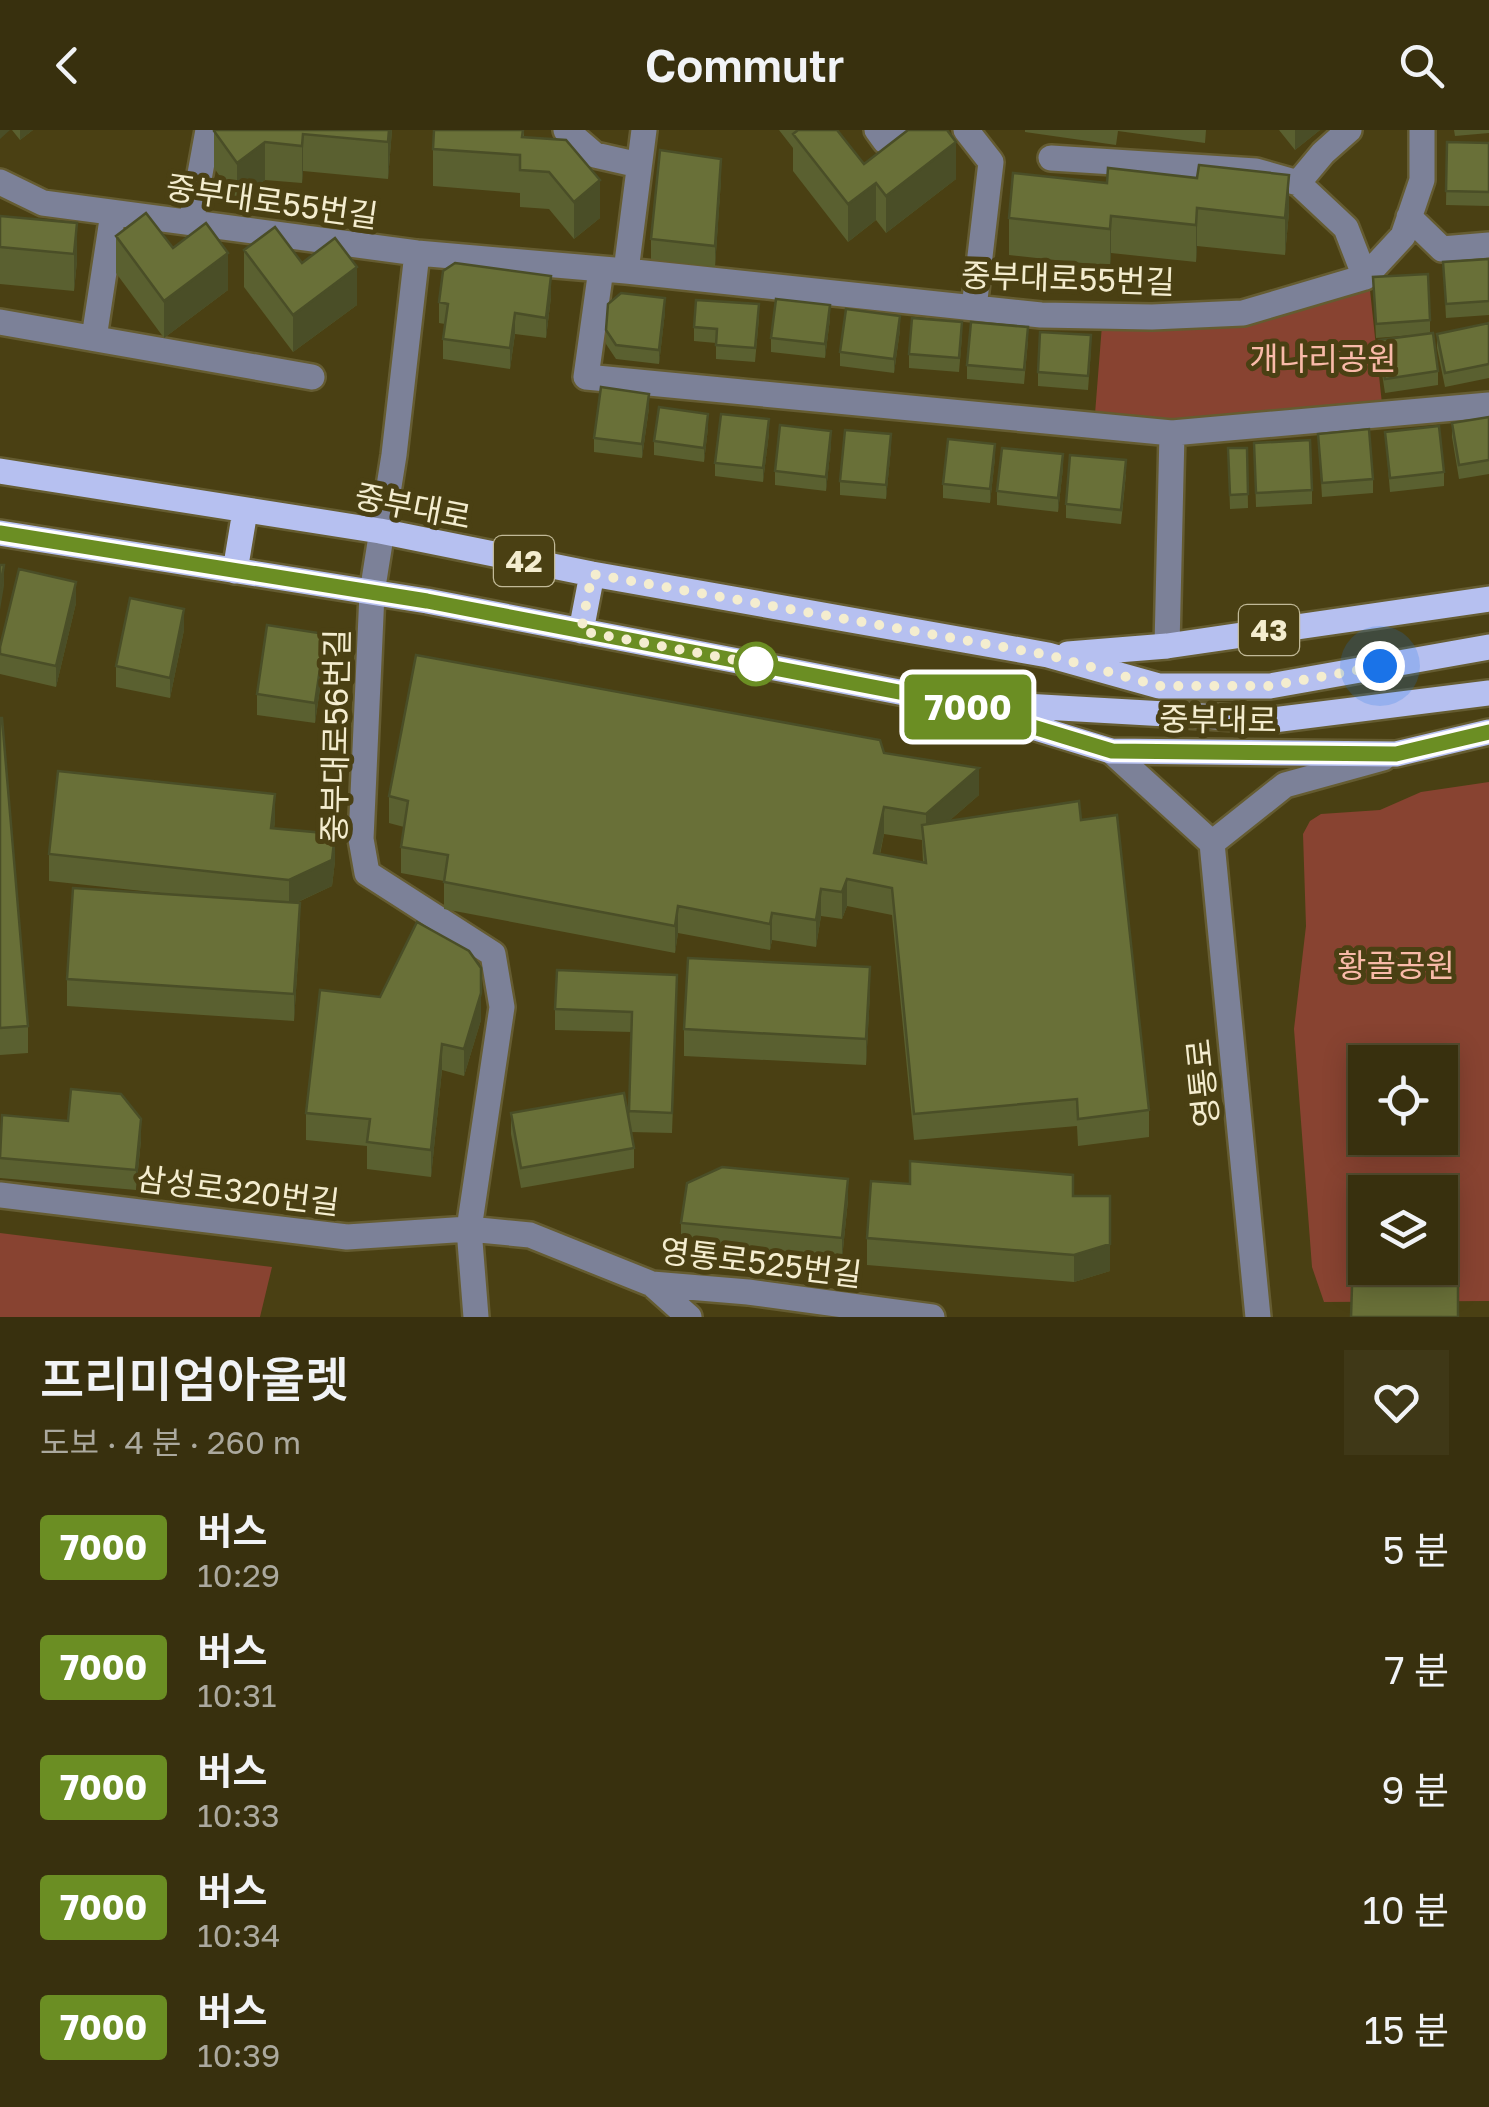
<!DOCTYPE html>
<html lang="ko">
<head>
<meta charset="utf-8">
<style>
	:root { --surface:#38300e; --page:#3f3817; --text:#f1f3f6; --muted:#aba99e; --line:#524b2e }
	body { margin:0; font-family:"Golos Text","Noto Sans KR",sans-serif; background:var(--page); color:var(--text); height:100vh; display:flex; flex-direction:column; font-size:38px; white-space:nowrap }
	* { box-sizing:border-box; margin:0 }
	p { font-size:32px; color:var(--muted) }
	.icon { flex:none; width:55px; height:55px; fill:none; stroke:currentColor; stroke-width:2; stroke-linecap:round; stroke-linejoin:round }
	.map { position:relative; height:1187px; overflow:hidden }
	.panel { display:flex; flex-direction:column; background:var(--surface); flex:1 }
	.panel>* { flex:none }
	.badge { padding:0 20px; border-radius:8px; font-size:35px; line-height:65px }
	.fabs { position:absolute; left:1348px; top:915px; display:grid; gap:20px }
	.fabs a { display:grid; place-items:center; width:110px; height:110px; border-radius:0px; background:var(--surface); box-shadow:0 5px 25px #0003,0 0 0 2px var(--line); font-size:50px }
	.you { position:absolute; width:50px; height:50px; margin:-25px; border:8px solid #fff; border-radius:50%; background:#1a73e8; box-shadow:0 0 0 15px #1a73e833 }
	.map>.badge { position:absolute; translate:-50% -50%; box-shadow:0 0 0 5px #fff }
	.round { display:grid; place-items:center; flex:none; width:105px; height:105px; border-radius:0px; background:var(--page) }
	.overview { display:flex; align-items:center; justify-content:space-between; height:170px; padding:0 40px }
	h1 { font-size:48px; font-weight:600; line-height:75px }
	ul { padding:0; list-style:none }
	li { display:flex; align-items:center; gap:30px; height:120px; padding:0 40px }
	li div { flex:1 }
	li b { display:block; font-size:38px }
	li em { font-style:normal }
	li .badge { min-width:110px; font-weight:700; text-align:center }
	header { display:flex; justify-content:space-between; align-items:center; height:130px; padding:0 40px; background:var(--surface); font-size:45px; font-weight:600 }
	.map>svg:first-child { display:block }
</style>
</head>
<body>
<header><svg class="icon" aria-label="back" viewBox="0 0 24 24"><path d="M15 5l-7 7 7 7"/></svg>Commutr<svg class="icon" aria-label="search" viewBox="0 0 24 24"><circle cx="10" cy="10" r="6"/><path d="M15 15l6 6"/></svg></header>
<div class="map">
<svg width="1489" height="1187" viewBox="0 0 1489 1187">
	<rect width="100%" height="100%" fill="#4a4013"/>
	<path fill="#884331" fill-rule="evenodd" d="M 1370,160 L 1382,274 L 1171,294 L 1095,284 L 1102,195 L 1230,198 Z
		M 1489,652 L 1489,1171 L 1324,1172 L 1312,1137 L 1294,899 L 1306,796 L 1303,704 L 1310,691 L 1321,684 L 1380,680 L 1421,662 ZM 1365,932 L 1440,932 L 1440,1008 L 1365,1008 ZM 1365,1062 L 1440,1062 L 1440,1138 L 1365,1138 Z
		M 0,1103 L 272,1137 L 260,1187 L 0,1187 Z"/>
	<g fill="none" stroke-linecap="round" stroke-linejoin="round">
		<defs>
			<path id="minor" d="M 566,0 L 595,25 L 639,35
				M 877,0 L 885,11 L 898,0
				M 966,0 L 991,32 L 974,178
				M 1051,28 L 1256,41 L 1298,53 L 1346,98 L 1365,147
				M 0,52 L 43,73 L 417,123 L 626,141 L 1041,185 L 1152,187 L 1243,183 L 1365,147 L 1403,106 L 1422,50 L 1422,0
				M 1298,53 L 1323,23 L 1349,0
				M 1409,87 L 1442,119 L 1489,115
				M 191,93 L 208,0
				M 417,123 L 394,325 L 372,463 L 361,709 L 367,743 L 493,824 L 502,877 L 469,1099 L 476,1187
				M 601,139 L 586,247 L 1172,303 L 1489,275
				M 626,141 L 644,0
				M 0,192 L 312,247
				M 94,208 L 113,83
				M 1167,516 L 1172,303
				M 1111,621 L 1212,713 L 1258,1187
				M 1212,713 L 1285,655 L 1383,628
				M 0,1065 L 347,1107 L 469,1099 L 530,1105 L 652,1154 L 748,1162 L 932,1187
				M 652,1154 L 689,1187"/>
			<path id="major" d="M 0,341 L 380,401 L 592,444 L 1048,525 L 1159,556 L 1270,556 L 1489,517
				M 0,403 L 427,471 L 951,572 L 1111,621 L 1396,624 L 1489,602
				M 235,441 L 245,381
				M 581,501 L 592,444
				M 1068,524 L 1167,516 L 1489,469
				M 991,574 L 1273,590 L 1489,563"/>
		</defs>
		<use href="#minor" stroke="#655c31" stroke-width="30"/>
		<use href="#major" stroke="#655c31" stroke-width="30"/>
		<use href="#minor" stroke="#7c8198" stroke-width="25"/>
		<use href="#major" stroke="#b6c0f0" stroke-width="25"/>
	</g>
	<path fill="#5a6030" fill-rule="evenodd" d="M 12,0 L 33,0 L 20,10 Z
		M 392,0 L 388,49 L 303,41 L 302,53 L 265,50 L 237,70 L 214,38 L 214,1 Z
		M 524,0 L 524,7 L 600,88 L 574,109 L 549,79 L 520,77 L 520,63 L 433,56 L 433,19 Z
		M 779,0 L 837,0 L 864,34 L 956,49 L 886,103 L 876,90 L 848,112 L 793,41 L 793,18 Z
		M 1025,0 L 1206,0 L 1205,13 L 1118,1 L 1116,15 L 1025,2 Z
		M 1279,0 L 1320,0 L 1295,20 Z
		M 1454,0 L 1489,0 L 1489,3 L 1455,6 Z
		M 1447,12 L 1489,13 L 1489,76 L 1446,75 Z
		M 1013,43 L 1289,82 L 1285,125 L 1197,116 L 1196,132 L 1111,123 L 1110,136 L 1009,125 L 1009,88 Z
		M 721,50 L 715,137 L 651,129 L 651,109 Z
		M 0,86 L 77,93 L 77,131 L 74,161 L 0,154 Z
		M 116,106 L 173,118 L 228,160 L 164,208 L 116,143 Z
		M 244,120 L 302,133 L 357,175 L 293,222 L 244,157 Z
		M 1489,129 L 1489,185 L 1446,188 L 1443,132 Z
		M 1373,147 L 1430,190 L 1430,203 L 1438,241 L 1438,255 L 1385,263 L 1379,224 L 1379,210 L 1414,205 L 1376,208 Z
		M 551,167 L 546,208 L 515,204 L 510,239 L 443,229 L 443,209 L 445,194 L 439,193 L 439,172 Z
		M 665,182 L 659,234 L 616,229 L 606,214 L 606,200 Z
		M 759,188 L 755,232 L 716,229 L 716,213 L 694,211 L 694,197 Z
		M 830,189 L 825,228 L 771,222 L 771,208 Z
		M 1489,193 L 1489,248 L 1445,257 L 1437,218 L 1437,204 Z
		M 900,200 L 894,243 L 840,236 L 840,222 Z
		M 962,206 L 959,242 L 909,238 L 909,224 Z
		M 1028,211 L 1024,254 L 967,249 L 967,235 Z
		M 1091,219 L 1088,260 L 1038,256 L 1038,242 Z
		M 649,278 L 642,328 L 594,322 L 594,308 Z
		M 1489,287 L 1489,344 L 1459,349 L 1452,307 L 1452,293 Z
		M 708,298 L 704,332 L 654,325 L 654,311 Z
		M 1385,302 L 1444,342 L 1444,356 L 1390,362 Z
		M 769,303 L 763,352 L 715,346 L 715,333 Z
		M 1318,304 L 1373,349 L 1373,363 L 1322,367 Z
		M 1254,313 L 1312,360 L 1312,374 L 1256,377 Z
		M 831,315 L 826,361 L 775,355 L 775,341 Z
		M 891,318 L 886,369 L 840,365 L 840,351 Z
		M 1228,318 L 1247,318 L 1248,378 L 1230,379 Z
		M 995,328 L 990,373 L 943,368 L 943,354 Z
		M 1063,338 L 1058,382 L 997,375 L 997,361 Z
		M 1126,344 L 1121,394 L 1066,388 L 1066,374 Z
		M 76,473 L 56,557 L 0,544 L 0,517 Z
		M 184,500 L 170,568 L 116,557 L 116,536 Z
		M 325,524 L 315,593 L 257,585 L 257,564 Z
		M 0,588 L 28,896 L 28,923 L 0,925 Z
		M 884,623 L 979,665 L 949,691 L 1081,690 L 1149,980 L 1149,1007 L 1078,1016 L 1077,996 L 914,1010 L 892,785 L 847,776 L 842,789 L 821,786 L 816,817 L 772,810 L 770,820 L 678,803 L 675,823 L 444,779 L 444,751 L 401,743 L 401,717 L 404,697 L 389,693 L 389,666 ZM 884,704 L 922,710 L 923,733 L 880,725 Z
		M 275,691 L 274,698 L 335,731 L 332,756 L 296,773 L 300,800 L 294,891 L 67,876 L 67,849 L 189,766 L 49,751 L 49,724 Z
		M 870,864 L 866,935 L 684,926 L 684,899 Z
		M 677,866 L 672,1003 L 631,1002 L 634,1018 L 634,1038 L 521,1058 L 511,1004 L 511,983 L 629,992 L 632,902 L 555,900 L 555,879 Z
		M 481,890 L 464,946 L 442,940 L 431,1047 L 367,1039 L 367,1016 L 306,1010 L 306,983 Z
		M 0,1005 L 141,1010 L 136,1060 L 0,1048 Z
		M 1073,1066 L 1110,1141 L 1074,1152 L 867,1135 L 867,1108 Z
		M 848,1070 L 842,1129 L 681,1114 L 681,1093 Z"/>
	<path fill="#4a4e27" d="M 0,0 L 10,0 L 0,9 Z
		M 20,0 L 33,0 L 20,10 Z
		M 389,0 L 392,0 L 388,49 L 388,12 Z
		M 1295,0 L 1320,0 L 1295,20 Z
		M 303,4 L 303,41 L 302,53 L 302,16 Z
		M 265,12 L 265,50 L 237,70 L 237,33 Z
		M 956,12 L 956,49 L 886,103 L 886,66 Z
		M 721,29 L 721,50 L 715,137 L 715,116 Z
		M 1289,45 L 1289,82 L 1285,125 L 1285,88 Z
		M 600,50 L 600,88 L 574,109 L 574,72 Z
		M 876,53 L 876,90 L 848,112 L 848,74 Z
		M 1197,78 L 1197,116 L 1196,132 L 1196,95 Z
		M 1111,86 L 1111,123 L 1110,136 L 1110,99 Z
		M 77,93 L 77,131 L 74,161 L 74,124 Z
		M 228,123 L 228,160 L 164,208 L 164,171 Z
		M 357,137 L 357,175 L 293,222 L 293,185 Z
		M 551,146 L 551,167 L 546,208 L 546,188 Z
		M 665,168 L 665,182 L 659,234 L 659,220 Z
		M 830,175 L 830,189 L 825,228 L 825,214 Z
		M 515,183 L 515,204 L 510,239 L 510,218 Z
		M 900,186 L 900,200 L 894,243 L 894,229 Z
		M 649,264 L 649,278 L 642,328 L 642,314 Z
		M 708,284 L 708,298 L 704,332 L 704,318 Z
		M 769,289 L 769,303 L 763,352 L 763,338 Z
		M 831,301 L 831,315 L 826,361 L 826,347 Z
		M 891,304 L 891,318 L 886,369 L 886,355 Z
		M 995,314 L 995,328 L 990,373 L 990,359 Z
		M 1063,324 L 1063,338 L 1058,382 L 1058,368 Z
		M 4,435 L 4,456 L 0,480 L 0,459 Z
		M 76,452 L 76,473 L 56,557 L 56,536 Z
		M 184,479 L 184,500 L 170,568 L 170,548 Z
		M 325,504 L 325,524 L 315,593 L 315,573 Z
		M 979,638 L 979,665 L 926,711 L 926,684 Z
		M 275,664 L 275,691 L 271,724 L 271,698 Z
		M 884,677 L 884,704 L 874,750 L 874,723 Z
		M 335,704 L 335,731 L 332,756 L 289,776 L 289,750 Z
		M 847,749 L 847,776 L 842,789 L 842,762 Z
		M 821,759 L 821,786 L 816,817 L 816,790 Z
		M 300,773 L 300,800 L 294,891 L 294,864 Z
		M 678,776 L 678,803 L 675,823 L 675,796 Z
		M 772,783 L 772,810 L 770,820 L 770,794 Z
		M 870,837 L 870,864 L 866,935 L 866,909 Z
		M 481,863 L 481,890 L 464,946 L 464,919 Z
		M 442,914 L 442,940 L 431,1047 L 431,1020 Z
		M 141,989 L 141,1010 L 136,1060 L 136,1040 Z
		M 848,1049 L 848,1070 L 842,1129 L 842,1108 Z
		M 1110,1114 L 1110,1141 L 1074,1152 L 1074,1125 Z"/>
	<path fill="#697038" stroke="#4a4e27" stroke-width="2.5" d="M 215,0 L 389,0 L 388,12 L 303,4 L 302,16 L 265,12 L 237,33 L 214,1 Z
		M 434,0 L 523,0 L 522,7 L 566,10 L 600,50 L 574,72 L 549,42 L 520,40 L 520,25 L 433,19 Z
		M 798,0 L 837,0 L 864,34 L 908,0 L 947,0 L 956,12 L 886,66 L 876,53 L 848,74 L 793,4 Z
		M 1447,12 L 1489,13 L 1489,62 L 1446,61 Z
		M 660,20 L 721,29 L 715,116 L 651,109 Z
		M 1199,35 L 1289,45 L 1285,88 L 1197,78 L 1196,95 L 1111,86 L 1110,99 L 1009,88 L 1013,43 L 1107,53 L 1108,38 L 1197,48 Z
		M 146,83 L 173,118 L 206,93 L 228,123 L 164,171 L 116,106 Z
		M 0,86 L 77,93 L 74,124 L 0,117 Z
		M 275,97 L 302,133 L 335,108 L 357,137 L 293,185 L 244,120 Z
		M 1489,129 L 1489,171 L 1446,174 L 1443,132 Z
		M 455,133 L 551,146 L 546,188 L 515,183 L 510,218 L 443,209 L 448,174 L 439,172 L 443,141 Z
		M 1428,144 L 1430,190 L 1376,194 L 1373,147 Z
		M 621,163 L 665,168 L 659,220 L 616,215 L 606,200 L 608,174 Z
		M 776,169 L 830,175 L 825,214 L 771,208 Z
		M 696,170 L 759,174 L 755,218 L 716,215 L 717,199 L 694,197 Z
		M 846,179 L 900,186 L 894,229 L 840,222 Z
		M 912,188 L 962,192 L 959,228 L 909,224 Z
		M 971,192 L 1028,197 L 1024,240 L 967,235 Z
		M 1489,193 L 1489,234 L 1445,243 L 1437,204 Z
		M 1040,202 L 1091,205 L 1088,246 L 1038,242 Z
		M 1433,203 L 1438,241 L 1385,249 L 1379,210 Z
		M 601,257 L 649,264 L 642,314 L 594,308 Z
		M 659,277 L 708,284 L 704,318 L 654,311 Z
		M 721,284 L 769,289 L 763,338 L 715,333 Z
		M 1489,287 L 1489,330 L 1459,335 L 1452,293 Z
		M 780,295 L 831,301 L 826,347 L 775,341 Z
		M 1439,296 L 1444,342 L 1390,348 L 1385,302 Z
		M 1369,299 L 1373,349 L 1322,353 L 1318,304 Z
		M 845,300 L 891,304 L 886,355 L 840,351 Z
		M 948,309 L 995,314 L 990,359 L 943,354 Z
		M 1310,310 L 1312,360 L 1256,363 L 1254,313 Z
		M 1002,318 L 1063,324 L 1058,368 L 997,361 Z
		M 1228,318 L 1247,318 L 1248,364 L 1230,365 Z
		M 1070,325 L 1126,330 L 1121,380 L 1066,374 Z
		M 0,435 L 4,435 L 0,459 Z
		M 19,439 L 76,452 L 56,536 L 0,524 L 0,517 Z
		M 130,468 L 184,479 L 170,548 L 116,536 Z
		M 267,495 L 325,504 L 315,573 L 257,564 Z
		M 416,525 L 880,610 L 884,623 L 979,638 L 926,684 L 884,677 L 874,723 L 926,733 L 922,695 L 1079,671 L 1081,690 L 1117,685 L 1149,980 L 1078,989 L 1077,969 L 914,984 L 892,758 L 847,749 L 842,762 L 821,759 L 816,790 L 772,783 L 770,794 L 678,776 L 675,796 L 444,752 L 448,725 L 401,717 L 408,671 L 389,666 Z
		M 0,588 L 2,588 L 28,896 L 0,898 Z
		M 58,641 L 275,664 L 271,698 L 335,704 L 332,730 L 289,750 L 49,724 Z
		M 73,758 L 300,773 L 294,864 L 67,849 Z
		M 417,792 L 469,821 L 481,838 L 481,863 L 464,919 L 442,914 L 431,1020 L 367,1012 L 370,989 L 306,983 L 320,860 L 380,867 Z
		M 688,828 L 870,837 L 866,909 L 684,899 Z
		M 557,840 L 677,845 L 672,983 L 629,981 L 632,882 L 555,879 Z
		M 71,959 L 121,964 L 141,989 L 136,1040 L 0,1028 L 2,985 L 68,991 Z
		M 624,963 L 634,1018 L 521,1038 L 511,983 Z
		M 910,1031 L 1073,1045 L 1073,1066 L 1110,1066 L 1110,1114 L 1074,1125 L 867,1108 L 871,1051 L 910,1054 Z
		M 722,1037 L 848,1049 L 842,1108 L 681,1093 L 687,1053 Z
		M 1352,1156 L 1458,1156 L 1458,1187 L 1351,1187 Z"/>
	<g fill="none" stroke-linecap="round" stroke-linejoin="round">
		<defs>
			<path id="line" d="M 0,403 L 427,471 L 951,572 L 1112,621 L 1396,624 L 1489,602"/>
		</defs>
		<use href="#line" stroke="#fff" stroke-width="22"/>
		<use href="#line" stroke="#6b8e23" stroke-width="15"/>
		<path stroke="#f4edcf" stroke-width="10" stroke-dasharray="0 18" d="M 756,534 L 762,535 L 581,501 L 592,444 L 1048,525 L 1159,556 L 1270,556 L 1380,536"/>
	</g>
	<circle fill="#fff" stroke="#6b8e23" stroke-width="5" cx="756" cy="534" r="20"/>
	<g text-anchor="middle" dominant-baseline="central" stroke-width="10" stroke-linejoin="round" paint-order="stroke">
		<g fill="#4a4013" stroke="#c1b997" stroke-width="2.5">
			<rect x="494" y="406" width="60" height="50" rx="8"/>
			<rect x="1239" y="475" width="60" height="50" rx="8"/>
		</g>
		<g font-size="30" font-weight="bold" fill="#f4edcf">
			<text x="524" y="431">42</text>
			<text x="1269" y="500">43</text>
		</g>
		<g font-size="32" fill="#f4edcf" stroke="#4a4013">
			<text transform="translate(272 71) rotate(8)">중부대로55번길</text>
			<text transform="translate(1068 148) rotate(2)">중부대로55번길</text>
			<text transform="translate(413 376) rotate(11)">중부대로</text>
			<text transform="translate(1218 589) rotate(1)">중부대로</text>
			<text transform="translate(335 606) rotate(-89)">중부대로56번길</text>
			<text transform="translate(1202 953) rotate(-96)">영통로</text>
			<text transform="translate(238 1060) rotate(7)">삼성로320번길</text>
			<text transform="translate(761 1132) rotate(7)">영통로525번길</text>
		</g>
		<g font-size="32" fill="#f9baa9" stroke="#4a4013">
			<text x="1323" y="228">개나리공원</text>
			<text x="1396" y="835">황골공원</text>
		</g>
	</g>
</svg>
<div class="fabs">
<a><svg class="icon" aria-label="locate" viewBox="0 0 24 24"><circle cx="12" cy="12" r="6"/><path d="M12 2v4M12 18v4M2 12h4M18 12h4"/></svg></a>
<a><svg class="icon" aria-label="layers" viewBox="0 0 24 24"><path d="M12 4l9 5-9 5-9-5zM3 14l9 5 9-5"/></svg></a>
</div>
<div class="you" style="left:1380px;top:536px"></div>
<b class="badge" style="left:968px;top:577px;background:#6b8e23;color:#fff">7000</b>
</div>
<section class="panel">
<div class="overview"><div><h1>프리미엄아울렛</h1><p>도보 · 4 분 · 260 m</p></div><a class="round"><svg class="icon" aria-label="heart" viewBox="0 0 24 24"><path d="M12 20l-8-8c-3-5 5-10 8-4 3-6 11-1 8 4z"/></svg></a></div>
<ul>
<li><span class="badge" style="background:#6b8e23;color:#fff">7000</span><div><b>버스</b><p>10:29</p></div><em>5 분</em></li>
<li><span class="badge" style="background:#6b8e23;color:#fff">7000</span><div><b>버스</b><p>10:31</p></div><em>7 분</em></li>
<li><span class="badge" style="background:#6b8e23;color:#fff">7000</span><div><b>버스</b><p>10:33</p></div><em>9 분</em></li>
<li><span class="badge" style="background:#6b8e23;color:#fff">7000</span><div><b>버스</b><p>10:34</p></div><em>10 분</em></li>
<li><span class="badge" style="background:#6b8e23;color:#fff">7000</span><div><b>버스</b><p>10:39</p></div><em>15 분</em></li>
</ul>
</section>
</body>
</html>
